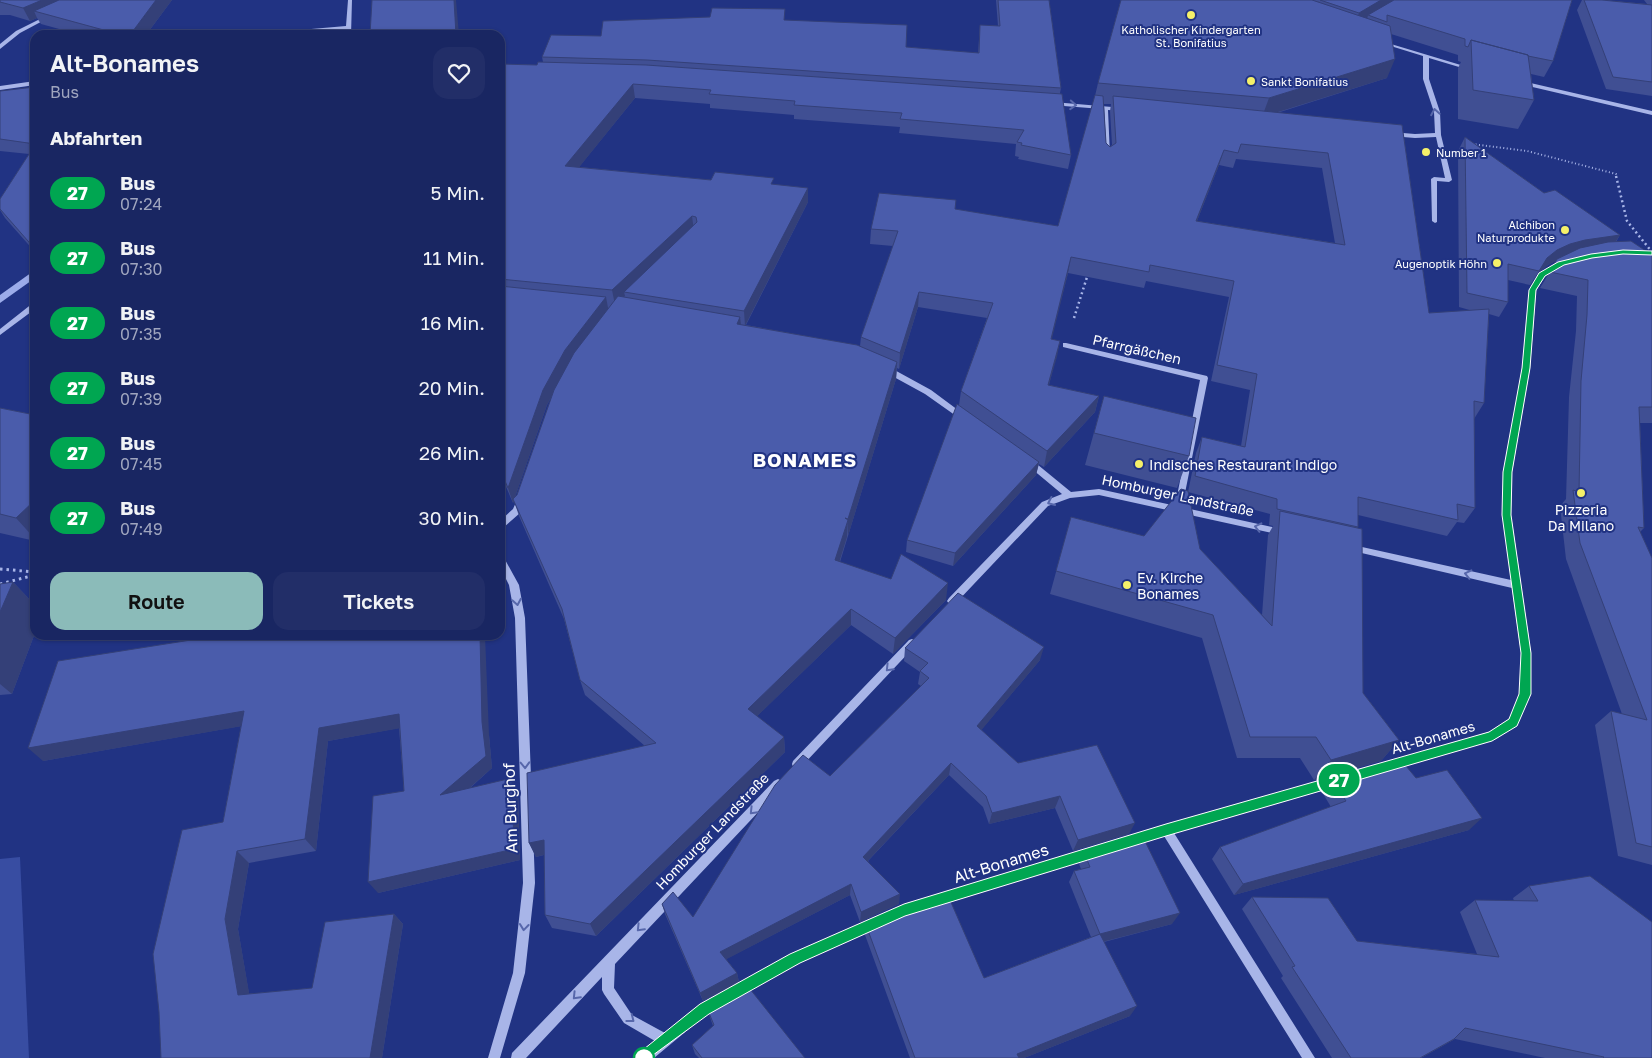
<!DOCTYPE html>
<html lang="de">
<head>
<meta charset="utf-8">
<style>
	:root { --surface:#192662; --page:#222e68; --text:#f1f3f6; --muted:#9fa5be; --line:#374377; --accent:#8bbbb9 }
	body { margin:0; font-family:"Golos Text",sans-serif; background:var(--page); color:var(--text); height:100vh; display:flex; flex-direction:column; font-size:19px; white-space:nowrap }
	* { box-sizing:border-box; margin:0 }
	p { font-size:16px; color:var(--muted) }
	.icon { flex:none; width:28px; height:28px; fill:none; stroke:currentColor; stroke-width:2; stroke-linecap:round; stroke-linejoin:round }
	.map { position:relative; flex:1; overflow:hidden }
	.side { position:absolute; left:30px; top:30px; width:475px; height:610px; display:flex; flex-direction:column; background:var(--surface); border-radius:15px; box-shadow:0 1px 4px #0004,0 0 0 1px var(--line) }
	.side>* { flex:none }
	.badge { padding:0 10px; border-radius:16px; font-size:18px; line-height:32px }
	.map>.badge { position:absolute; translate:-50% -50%; box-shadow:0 0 0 2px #fff }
	h2 { padding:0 20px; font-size:19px; line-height:45px }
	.round { display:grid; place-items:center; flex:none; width:52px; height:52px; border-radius:15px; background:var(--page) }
	.head { display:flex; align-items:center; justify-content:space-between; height:85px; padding:0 20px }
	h1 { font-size:24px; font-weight:600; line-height:38px }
	.cta { display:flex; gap:10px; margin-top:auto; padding:10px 20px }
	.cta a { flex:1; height:58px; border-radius:15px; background:var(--accent); color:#111; font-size:20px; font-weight:600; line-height:58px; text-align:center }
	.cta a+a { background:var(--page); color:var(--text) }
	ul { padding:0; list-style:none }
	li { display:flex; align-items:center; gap:15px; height:65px; padding:0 20px }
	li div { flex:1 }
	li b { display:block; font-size:19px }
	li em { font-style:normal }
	li .badge { min-width:55px; font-weight:700; text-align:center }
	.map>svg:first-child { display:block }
</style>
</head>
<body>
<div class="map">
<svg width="1652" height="1058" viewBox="0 0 1652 1058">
	<rect width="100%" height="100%" fill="#213383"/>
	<path fill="#384da2" d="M 20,857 L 29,1058 L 0,1058 L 0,859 Z"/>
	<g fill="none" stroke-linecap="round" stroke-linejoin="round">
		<path fill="#9cacea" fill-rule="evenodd" d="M 35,270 L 35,278 L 0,303 L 0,295 Z"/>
		<path stroke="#a8b5e8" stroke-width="2" stroke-dasharray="1 2.5" stroke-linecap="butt" d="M 1472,144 L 1527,151 L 1616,174 L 1617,177"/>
		<path stroke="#a8b5e8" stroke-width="2.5" stroke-dasharray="2 3" stroke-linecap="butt" d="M 1616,176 L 1627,221 L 1652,252
			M 1074,318 L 1088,274"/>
		<path stroke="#a8b5e8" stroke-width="3" stroke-dasharray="2.5 4" stroke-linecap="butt" d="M 0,569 L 35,572
			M 0,584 L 35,575"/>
		<path fill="#a8b5e8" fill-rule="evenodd" d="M 348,0 L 352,0 L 351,35 L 345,35 L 346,29 L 281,35 L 262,35 L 265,33 L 346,26 Z
			M 48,15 L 52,16 L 20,33 L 0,49 L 0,44 L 16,31 Z
			M 1381,41 L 1474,69 L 1469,70 L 1429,58 L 1429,79 L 1440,112 L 1441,135 L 1452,180 L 1449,182 L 1437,181 L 1437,222 L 1435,223 L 1432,221 L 1431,179 L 1434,177 L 1445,178 L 1436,137 L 1415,138 L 1391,136 L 1388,134 L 1391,132 L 1415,134 L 1435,133 L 1434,112 L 1423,79 L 1423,56 L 1381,43 Z
			M 35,81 L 35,85 L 0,90 L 0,86 Z
			M 1522,81 L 1652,111 L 1652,115 L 1520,84 L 1520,82 Z
			M 1053,102 L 1124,108 L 1124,110 L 1122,111 L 1108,110 L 1110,156 L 1105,155 L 1102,109 L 1051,105 L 1050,104 Z
			M 1561,262 L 1564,264 L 1563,265 L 1545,276 L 1536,291 L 1530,368 L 1512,472 L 1511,515 L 1531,653 L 1530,694 L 1517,725 L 1496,739 L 1392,770 L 1388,768 L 1387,765 L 1388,762 L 1489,732 L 1509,719 L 1520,694 L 1521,653 L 1512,588 L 1353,551 L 1350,550 L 1349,548 L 1350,546 L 1353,545 L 1511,580 L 1503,515 L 1504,472 L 1522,368 L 1530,291 L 1540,274 Z
			M 33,303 L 35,303 L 35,309 L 0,335 L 0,329 Z
			M 1063,343 L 1066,343 L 1207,376 L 1208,378 L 1183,503 L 1180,504 L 1176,501 L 1200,380 L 1063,347 Z
			M 883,367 L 889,367 L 931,390 L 966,416 L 962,419 L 959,418 L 925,394 L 883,371 L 882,369 Z
			M 1029,459 L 1032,460 L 1071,492 L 1099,489 L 1281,529 L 1284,530 L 1285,532 L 1284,534 L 1281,535 L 1099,495 L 1070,498 L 1048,506 L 955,604 L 949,604 L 947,601 L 949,598 L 1042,502 L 1062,494 L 1026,464 L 1025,462 L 1026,460 Z
			M 520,499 L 524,502 L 520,513 L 503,528 L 500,529 L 500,521 L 513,509 L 517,500 Z
			M 500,555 L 503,556 L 519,585 L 525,618 L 535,883 L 525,973 L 500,1058 L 488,1058 L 513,973 L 523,883 L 515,618 L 509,585 L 500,567 Z
			M 912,639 L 915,640 L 917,643 L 915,646 L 801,767 L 797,769 L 793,767 L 792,764 L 793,761 L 909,640 Z
			M 1341,775 L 1345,777 L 1346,780 L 1345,783 L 1341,785 L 1174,833 L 1315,1058 L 1302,1058 L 1164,836 L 1132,845 L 1128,844 L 1126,840 L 1128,836 L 1132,835 Z
			M 778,779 L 782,781 L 783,784 L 782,787 L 615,964 L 614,988 L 632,1015 L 665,1033 C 681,1020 697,1004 716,996 L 720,998 L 722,1002 L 720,1006 L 708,1013 L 654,1058 L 638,1058 L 639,1053 L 655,1041 L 624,1023 L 604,994 L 602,990 L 602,977 L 526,1058 L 511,1058 L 512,1053 L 774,781 Z
			M 1093,847 L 1097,848 L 1099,852 L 1097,856 L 1093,857 L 903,917 L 899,915 L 897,911 L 899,907 L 903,905 Z
			M 875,917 L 879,919 L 881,923 L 879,927 L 799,963 L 743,994 L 739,996 L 735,994 L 733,990 L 735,986 L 791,955 Z"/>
	</g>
	<path fill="#404f93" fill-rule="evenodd" d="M 0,0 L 172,0 L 146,35 L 81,35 L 41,24 L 37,18 L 30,21 L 10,15 L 0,15 Z
		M 996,0 L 1049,0 L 1061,88 L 1060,93 L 1071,155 L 1068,169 L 1018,159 L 1019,157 L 1015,156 L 1016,144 L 899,133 L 900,127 L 794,119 L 794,115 L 710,108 L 710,104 L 635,98 L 579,167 L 711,180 L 774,185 L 808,202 L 746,325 L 860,346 L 861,337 L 893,246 L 870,244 L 871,229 L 955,209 L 1058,226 L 1095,96 L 1098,83 L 1121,0 L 1572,0 L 1553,61 L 1544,77 L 1531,74 L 1534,100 L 1518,129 L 1458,119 L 1458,68 L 1461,62 L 1458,61 L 1458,55 L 1391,34 L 1387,78 L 1277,113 L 1402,125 L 1429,313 L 1473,311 L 1459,307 L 1458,151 L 1465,137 L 1544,193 L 1620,235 L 1616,242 L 1652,255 L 1652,423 L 1640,423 L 1644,528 L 1640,532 L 1652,558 L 1652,865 L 1618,856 L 1595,725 L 1611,711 L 1622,714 L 1566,559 L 1560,506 L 1566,499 L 1569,397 L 1576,331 L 1577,296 L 1540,288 L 1557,260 L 1548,265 L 1538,273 L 1530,285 L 1508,280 L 1508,302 L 1499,317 L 1489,314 L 1484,403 L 1474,419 L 1475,508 L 1464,523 L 1457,522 L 1447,536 L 1358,515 L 1358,527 L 1357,528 L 1363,693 L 1399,740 L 1381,761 L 1314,780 L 1300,758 L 1237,758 L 1202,638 L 1050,594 L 1071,517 L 1144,536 L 1200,549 L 1262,615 L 1268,535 L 1273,526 L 1269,525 L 1270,514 L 1188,492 L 1196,453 L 1202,437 L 1241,446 L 1250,390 L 1211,381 L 1229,297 L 1146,281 L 1144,288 L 1068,273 L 1051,339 L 1060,341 L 1049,385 L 1099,396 L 1095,412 L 1044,467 L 1039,464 L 1036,475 L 953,566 L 906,552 L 907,540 L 959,405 L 961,391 L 987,318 L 918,307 L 899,369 L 897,368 L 896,379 L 840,562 L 946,600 L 893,654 L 851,625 L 757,716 L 784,737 L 785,752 L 596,936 L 552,928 L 545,915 L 544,855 L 536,857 L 529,843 L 645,746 L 585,695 L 580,680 L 564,619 L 519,516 L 514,501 L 513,503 L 500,473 L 500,64 L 537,65 L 543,62 L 542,57 L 601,36 L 785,20 L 906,47 L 978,53 L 980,25 L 998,26 ZM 1104,104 L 1111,104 L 1110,111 L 1112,145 L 1110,147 L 1106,143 ZM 1236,159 L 1322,168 L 1335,243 L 1197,221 L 1219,165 L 1233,168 ZM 552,396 L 517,495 L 515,497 L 547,405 Z
		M 1582,0 L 1602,0 L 1647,4 L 1644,0 L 1652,0 L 1652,96 L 1606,89 L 1577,10 Z
		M 35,87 L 35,252 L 5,218 L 0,210 L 0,199 L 29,154 L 0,151 L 0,91 Z
		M 1104,396 L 1189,456 L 1177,488 L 1085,465 Z
		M 0,408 L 35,415 L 35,541 L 0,533 Z
		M 13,582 L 35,605 L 35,633 L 12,694 L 0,695 L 0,584 Z
		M 905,648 L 1040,660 L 981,730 L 1018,763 L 1129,834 L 1073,851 L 1055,808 L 989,824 L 983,807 L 949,775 L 868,861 L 899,904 L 860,922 L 850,895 L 726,959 L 737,973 L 739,982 L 703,1001 L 665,914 L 662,904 L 693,917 L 830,776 L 921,686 L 918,684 L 920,672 L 904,661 Z
		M 58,661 L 489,735 L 492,768 L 470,788 L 518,790 L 520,860 L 378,893 L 404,791 L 399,728 L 328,741 L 316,851 L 249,863 L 238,929 L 249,994 L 312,988 L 394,914 L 403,924 L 382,1058 L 161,1058 L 223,822 L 241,726 L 43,761 Z
		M 1416,778 L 1469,830 L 1234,895 L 1212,859 L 1220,847 L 1331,807 L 1322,792 L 1332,780 Z
		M 1084,852 L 1172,924 L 1104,942 L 1130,1016 L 1024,1058 L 910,1058 L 865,935 L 866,925 L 984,978 L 1091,937 L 1069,882 L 1074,871 L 1081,869 L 1079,864 Z
		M 1529,886 L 1652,1058 L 1545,1058 L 1455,1039 L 1421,1058 L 1332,1058 L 1281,978 L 1283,976 L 1242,909 L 1252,897 L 1357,941 L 1477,954 L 1460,912 L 1475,900 L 1514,901 L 1513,898 Z
		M 706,1006 L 805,1058 L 699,1058 L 695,1054 L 692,1045 L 713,1026 Z"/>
	<path fill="#344078" d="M 42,0 L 85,0 L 34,11 L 37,18 L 30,21 L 23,8 Z
		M 156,0 L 172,0 L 146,35 L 130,35 Z
		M 454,0 L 456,0 L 459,35 L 456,35 Z
		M 1381,0 L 1401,0 L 1368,15 L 1367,20 L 1353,28 L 1359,13 Z
		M 1395,59 L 1387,78 L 1262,117 L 1269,98 Z
		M 633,84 L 635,98 L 568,181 L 565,166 Z
		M 1224,150 L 1219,165 L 1191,236 L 1196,221 Z
		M 808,188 L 808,202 L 745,326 L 744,311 Z
		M 692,216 L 694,231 L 624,292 L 625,296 L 615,305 L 612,290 Z
		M 1620,235 L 1610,250 L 1560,259 L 1548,265 L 1538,273 L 1547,258 L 1557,250 L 1570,244 L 1585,240 Z
		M 1071,257 L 1068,273 L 1048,355 L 1051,339 Z
		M 919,292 L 918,307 L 899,369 L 900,353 Z
		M 606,297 L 609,313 L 568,365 L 547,405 L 513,503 L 508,488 L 543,390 L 565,350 Z
		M 740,317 L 742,333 L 737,324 Z
		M 1060,341 L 1057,357 L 1044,401 L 1048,385 Z
		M 897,362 L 896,379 L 848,536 L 848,519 Z
		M 1099,396 L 1095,412 L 1044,467 L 1047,451 Z
		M 1039,462 L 1036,475 L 953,566 L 955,553 Z
		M 35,500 L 35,539 L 16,518 Z
		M 848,520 L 847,537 L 835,576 L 835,560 Z
		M 13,582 L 35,605 L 35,633 L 12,694 L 0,684 L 0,612 Z
		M 948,583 L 946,600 L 893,654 L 895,638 Z
		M 851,609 L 851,625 L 749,724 L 748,709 Z
		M 480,635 L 485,635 L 489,735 L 492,768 L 448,807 L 440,795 L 482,722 Z
		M 1044,647 L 1040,660 L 974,739 L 977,726 Z
		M 244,711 L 254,724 L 43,761 L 28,748 Z
		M 399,714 L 407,727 L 328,741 L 316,851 L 305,839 L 319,728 Z
		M 784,737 L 785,752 L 596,936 L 590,924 Z
		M 1399,740 L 1381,761 L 1314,780 L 1331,760 Z
		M 951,763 L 949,775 L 862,867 L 863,857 Z
		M 512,778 L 518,790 L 520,860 L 378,893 L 368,882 Z
		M 1060,796 L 1055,808 L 989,824 L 992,813 Z
		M 1482,818 L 1469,830 L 1234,895 L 1243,884 Z
		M 1135,823 L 1129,834 L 1073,851 L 1078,840 Z
		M 544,840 L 551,853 L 536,857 L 529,843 Z
		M 237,851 L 249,863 L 238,929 L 251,1004 L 238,995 L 225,919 Z
		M 851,884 L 850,895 L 723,961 L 720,952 Z
		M 900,894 L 899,904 L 860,922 L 861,912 Z
		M 1180,913 L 1172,924 L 1094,944 L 1100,934 Z
		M 394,914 L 403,924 L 382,1058 L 370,1058 Z
		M 737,973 L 739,982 L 703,1001 L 700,993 Z
		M 1137,1006 L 1130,1016 L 1024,1058 L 1015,1058 L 1017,1054 Z"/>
	<path fill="#4a5cab" stroke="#344078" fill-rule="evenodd" d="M 0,0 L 42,0 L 23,8 L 0,2 Z
		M 59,0 L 156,0 L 130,35 L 122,35 L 34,11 Z
		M 372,0 L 454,0 L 456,35 L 370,35 Z
		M 998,0 L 1049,0 L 1061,88 L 647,60 L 542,57 L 551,35 L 601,36 L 603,21 L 710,17 L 712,8 L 785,9 L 784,20 L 907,25 L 906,47 L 979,53 L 980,25 L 1000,26 Z
		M 1121,0 L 1312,0 L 1390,26 L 1395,59 L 1269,98 L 1098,83 Z
		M 1320,0 L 1381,0 L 1359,13 Z
		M 1394,0 L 1572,0 L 1553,61 L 1528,56 L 1528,55 L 1471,40 L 1468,47 L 1465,46 L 1465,39 L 1387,15 L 1387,22 L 1368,15 Z
		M 1584,0 L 1602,0 L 1652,5 L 1652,82 L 1613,77 Z
		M 1471,40 L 1528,55 L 1534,100 L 1473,90 Z
		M 538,62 L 646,65 L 1062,94 L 1071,155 L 1021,145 L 1022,143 L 1017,142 L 1024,130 L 900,119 L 902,113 L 794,105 L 795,101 L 709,94 L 711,90 L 633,84 L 565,166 L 711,180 L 715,172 L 774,178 L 771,184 L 808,188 L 744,311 L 624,292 L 697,222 L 696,217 L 692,216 L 612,290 L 500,279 L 500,64 L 537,65 Z
		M 35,87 L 35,144 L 0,139 L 0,91 Z
		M 1095,95 L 1103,96 L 1106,143 L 1110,147 L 1116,143 L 1113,96 L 1402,125 L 1429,313 L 1489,309 L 1484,403 L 1474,401 L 1475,508 L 1457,504 L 1458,520 L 1358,497 L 1358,527 L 1277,509 L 1277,499 L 1195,476 L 1202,437 L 1245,447 L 1257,374 L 1217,365 L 1234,281 L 1150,265 L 1149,272 L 1071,257 L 1051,339 L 1060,341 L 1048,385 L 1099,396 L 1047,451 L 961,391 L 993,303 L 919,292 L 900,353 L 861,337 L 898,231 L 871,229 L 879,193 L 956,200 L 955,209 L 1058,226 ZM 1241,144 L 1328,153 L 1345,245 L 1196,221 L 1224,150 L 1238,153 Z
		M 1465,137 L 1544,193 L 1555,190 L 1620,235 L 1585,240 L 1570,244 L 1557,250 L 1547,258 L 1539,271 L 1508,264 L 1508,302 L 1467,293 Z
		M 35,149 L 35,249 L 0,209 L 0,199 L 31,151 Z
		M 1631,241 L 1652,255 L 1652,407 L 1639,407 L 1644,528 L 1638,527 L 1652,558 L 1652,847 L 1636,843 L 1611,711 L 1647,720 L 1580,543 L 1573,490 L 1579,492 L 1581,381 L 1587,315 L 1588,280 L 1550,272 L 1557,259 L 1580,248 L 1608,242 Z
		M 500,286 L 606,297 L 565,350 L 543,390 L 508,488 L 500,469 Z
		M 618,296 L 740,317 L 737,324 L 857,345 L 897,362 L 848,519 L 845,518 L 848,520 L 835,560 L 891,579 L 901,554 L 948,583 L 895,638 L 851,609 L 748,709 L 784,737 L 590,924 L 545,915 L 544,840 L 529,843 L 527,773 L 656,743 L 580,680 L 562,609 L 513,499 L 517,495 L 554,390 L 574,353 Z
		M 1104,396 L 1196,418 L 1189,456 L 1094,433 Z
		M 957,404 L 1039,462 L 955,553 L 907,540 Z
		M 0,408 L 35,415 L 35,500 L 16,518 L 0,514 Z
		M 1181,489 L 1188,491 L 1200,549 L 1272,626 L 1280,511 L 1362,529 L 1363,693 L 1399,740 L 1331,760 L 1316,737 L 1250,737 L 1213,615 L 1056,571 L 1071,517 L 1144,536 Z
		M 13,582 L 0,612 L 0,584 Z
		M 958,593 L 1044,647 L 977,726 L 1018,763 L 1097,745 L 1135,823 L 1078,840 L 1060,796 L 992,813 L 986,796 L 951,763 L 863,857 L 900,894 L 861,912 L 851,884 L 720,952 L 737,973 L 700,993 L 662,904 L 673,892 L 693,917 L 775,785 L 803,755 L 830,776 L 929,678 L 920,671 L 928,663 L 905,648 Z
		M 210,635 L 480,635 L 482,722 L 486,756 L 440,795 L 512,778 L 514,849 L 368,882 L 373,796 L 404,791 L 399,714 L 319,728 L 305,839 L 237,851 L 225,919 L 238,995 L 312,988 L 325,922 L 394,914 L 370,1058 L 161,1058 L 159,1012 L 153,954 L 182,830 L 223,822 L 244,711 L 28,748 L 58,661 L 210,637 Z
		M 1401,760 L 1416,778 L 1447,770 L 1482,818 L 1243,884 L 1220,847 L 1346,801 L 1332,780 Z
		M 1142,835 L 1180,913 L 1100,934 L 1074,871 L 1090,867 L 1084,852 Z
		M 1590,876 L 1652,922 L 1652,1058 L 1603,1058 L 1604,1057 L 1465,1028 L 1454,1039 L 1420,1058 L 1351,1058 L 1292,967 L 1295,966 L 1252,897 L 1328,898 L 1357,941 L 1499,957 L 1475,900 L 1538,901 L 1529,886 Z
		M 950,900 L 984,978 L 1100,934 L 1137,1006 L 1017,1054 L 1019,1058 L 915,1058 L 866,925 L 912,905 L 919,911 Z
		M 746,984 L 805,1058 L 702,1058 L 692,1045 L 714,1025 L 706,1006 Z"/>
	<defs><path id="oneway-chevron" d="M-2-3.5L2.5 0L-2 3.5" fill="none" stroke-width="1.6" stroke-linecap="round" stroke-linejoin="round" transform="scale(1.25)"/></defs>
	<g stroke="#5767ab">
		<use href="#oneway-chevron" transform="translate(1073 105) rotate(4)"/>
		<use href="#oneway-chevron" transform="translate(1435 112) rotate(-100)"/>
		<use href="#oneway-chevron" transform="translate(1051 502) rotate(155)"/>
		<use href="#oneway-chevron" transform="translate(1258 527) rotate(-167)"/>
		<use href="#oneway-chevron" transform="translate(1468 574) rotate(-167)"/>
		<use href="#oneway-chevron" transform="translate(517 602) rotate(80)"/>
		<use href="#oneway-chevron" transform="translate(889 668) rotate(134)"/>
		<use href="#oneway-chevron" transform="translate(525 765) rotate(88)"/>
		<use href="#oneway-chevron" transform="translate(753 811) rotate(134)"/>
		<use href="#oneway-chevron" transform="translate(524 927) rotate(96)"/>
		<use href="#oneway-chevron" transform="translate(640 928) rotate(134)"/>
		<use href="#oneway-chevron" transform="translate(576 996) rotate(134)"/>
		<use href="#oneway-chevron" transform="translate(631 1019) rotate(38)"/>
	</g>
	<path fill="#00a651" stroke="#fff" d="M 1623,250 L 1652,251 L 1652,255 L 1623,254 L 1592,258 L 1564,265 L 1545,276 L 1536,290 L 1530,368 L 1512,472 L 1511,515 L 1531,653 L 1531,694 L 1517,726 L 1492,741 L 1166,836 L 905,916 L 800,963 L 709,1014 L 649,1058 L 637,1058 L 639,1053 L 700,1004 L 790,954 L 904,904 L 1166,824 L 1489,732 L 1509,719 L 1519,694 L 1521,653 L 1502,515 L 1503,472 L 1522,368 L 1529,290 L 1539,273 L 1558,262 L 1591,254 Z"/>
	<g fill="#f5f069" stroke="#213383" stroke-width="2">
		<circle cx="1191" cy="15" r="5"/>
		<circle cx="1251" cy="81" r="5"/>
		<circle cx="1426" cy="152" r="5"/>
		<circle cx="1565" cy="230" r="5"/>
		<circle cx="1497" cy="263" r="5"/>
		<circle cx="1139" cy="464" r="5"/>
		<circle cx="1581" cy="493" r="5"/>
		<circle cx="1127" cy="585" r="5"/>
	</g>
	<circle fill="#fff" stroke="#00a651" stroke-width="2.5" cx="644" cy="1058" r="10"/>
	<g text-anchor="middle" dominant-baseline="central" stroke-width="4" stroke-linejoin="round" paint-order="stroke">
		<g font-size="11" fill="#fff" stroke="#213383" text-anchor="start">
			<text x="1191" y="29" text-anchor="middle">Katholischer Kindergarten<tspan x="1191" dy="13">St. Bonifatius</tspan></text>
			<text x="1261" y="81">Sankt Bonifatius</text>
			<text x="1436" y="152">Number 1</text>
			<text x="1555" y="224" text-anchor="end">Alchibon<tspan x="1555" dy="13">Naturprodukte</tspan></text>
			<text x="1487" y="263" text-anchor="end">Augenoptik Höhn</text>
		</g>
		<g font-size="14" fill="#fff" stroke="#213383">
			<text transform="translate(1137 349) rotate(13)">Pfarrgäßchen</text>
			<text transform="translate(1178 495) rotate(12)">Homburger Landstraße</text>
			<text transform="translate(1433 737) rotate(-16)">Alt-Bonames</text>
			<text transform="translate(712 831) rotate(-46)">Homburger Landstraße</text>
		</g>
		<g font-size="14" fill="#fff" stroke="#213383" text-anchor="start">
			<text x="1149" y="464">Indisches Restaurant Indigo</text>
			<text x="1581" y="509" text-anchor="middle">Pizzeria<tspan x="1581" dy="16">Da Milano</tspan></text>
			<text x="1137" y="577">Ev. Kirche<tspan x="1137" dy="16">Bonames</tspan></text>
		</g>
		<g font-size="16" fill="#fff" stroke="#213383">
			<text transform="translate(510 808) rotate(-92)">Am Burghof</text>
			<text transform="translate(1001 863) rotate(-17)">Alt-Bonames</text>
		</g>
		<g font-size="19" font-weight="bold" letter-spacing="1" fill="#fff" stroke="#213383">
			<text x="805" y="459">BONAMES</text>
		</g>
	</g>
</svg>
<b class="badge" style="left:1339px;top:780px;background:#00a651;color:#fff">27</b>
<section class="side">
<div class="head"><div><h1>Alt-Bonames</h1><p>Bus</p></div><a class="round"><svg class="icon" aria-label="heart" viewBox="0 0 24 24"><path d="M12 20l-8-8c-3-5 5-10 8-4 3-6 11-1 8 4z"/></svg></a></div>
<h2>Abfahrten</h2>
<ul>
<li><span class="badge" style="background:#00a651;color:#fff">27</span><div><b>Bus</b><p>07:24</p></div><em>5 Min.</em></li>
<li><span class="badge" style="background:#00a651;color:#fff">27</span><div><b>Bus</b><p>07:30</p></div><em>11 Min.</em></li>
<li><span class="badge" style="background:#00a651;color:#fff">27</span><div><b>Bus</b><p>07:35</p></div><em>16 Min.</em></li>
<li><span class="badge" style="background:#00a651;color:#fff">27</span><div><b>Bus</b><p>07:39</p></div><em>20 Min.</em></li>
<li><span class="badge" style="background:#00a651;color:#fff">27</span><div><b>Bus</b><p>07:45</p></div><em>26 Min.</em></li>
<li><span class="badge" style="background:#00a651;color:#fff">27</span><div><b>Bus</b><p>07:49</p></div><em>30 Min.</em></li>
</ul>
<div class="cta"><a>Route</a><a>Tickets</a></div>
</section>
</div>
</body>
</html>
